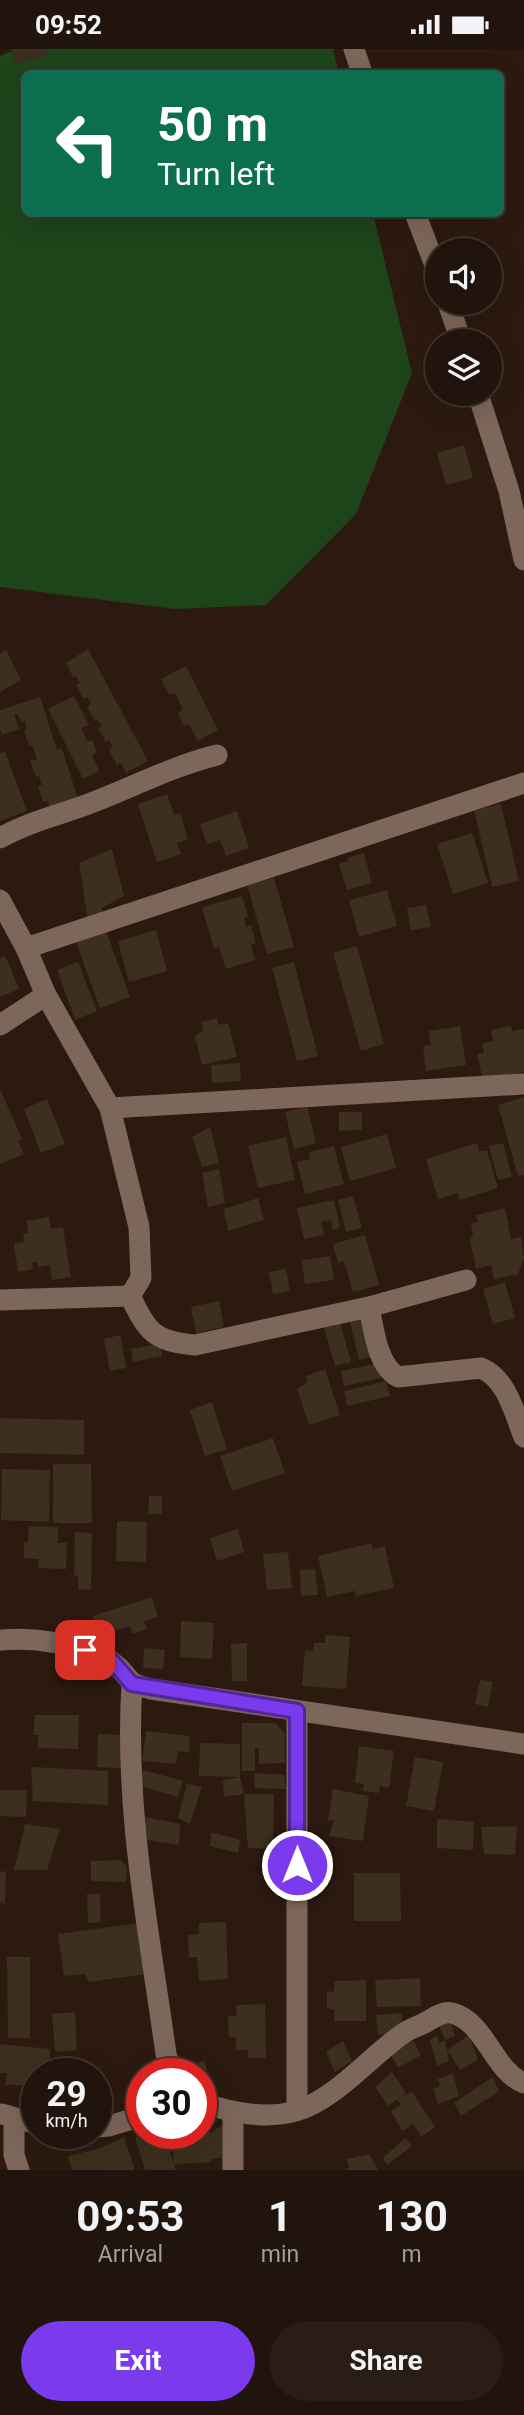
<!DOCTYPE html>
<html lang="en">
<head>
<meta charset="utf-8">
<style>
	body { margin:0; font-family:Roboto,sans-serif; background:#291d15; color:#f1f3f6; height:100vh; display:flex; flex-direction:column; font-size:26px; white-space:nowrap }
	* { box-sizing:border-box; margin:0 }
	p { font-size:23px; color:#a29e9d }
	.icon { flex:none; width:38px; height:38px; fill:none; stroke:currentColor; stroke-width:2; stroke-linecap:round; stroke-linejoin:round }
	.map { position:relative; height:2121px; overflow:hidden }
	.sheet { display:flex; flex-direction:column; background:#21140c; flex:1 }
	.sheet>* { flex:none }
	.top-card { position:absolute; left:21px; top:21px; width:483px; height:147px; border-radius:10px; box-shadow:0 7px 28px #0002,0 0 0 2px #3e332d; background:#0b6e4f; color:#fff; overflow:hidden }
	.fabs { position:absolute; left:425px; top:189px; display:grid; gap:14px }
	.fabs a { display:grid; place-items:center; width:77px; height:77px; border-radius:50%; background:#21140c; box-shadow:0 7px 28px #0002,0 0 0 2px #3e332d; font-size:35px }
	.speed { position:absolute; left:21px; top:2009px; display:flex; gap:14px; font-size:35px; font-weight:700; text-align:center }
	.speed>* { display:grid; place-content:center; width:91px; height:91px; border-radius:50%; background:#21140c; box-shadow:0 7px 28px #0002,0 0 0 2px #3e332d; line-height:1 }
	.speed small { font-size:18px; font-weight:400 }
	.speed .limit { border:10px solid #d22; background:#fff; color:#111 }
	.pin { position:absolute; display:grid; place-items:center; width:60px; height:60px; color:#fff; margin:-30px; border-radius:14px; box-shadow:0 4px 10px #0006 }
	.me { position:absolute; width:77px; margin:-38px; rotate:0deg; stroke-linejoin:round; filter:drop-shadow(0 0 5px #0008) }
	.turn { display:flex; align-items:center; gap:24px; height:147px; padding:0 21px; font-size:32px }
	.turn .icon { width:91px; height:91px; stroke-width:2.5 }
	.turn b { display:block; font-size:49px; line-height:60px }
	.eta { display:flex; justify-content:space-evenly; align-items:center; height:119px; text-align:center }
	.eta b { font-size:42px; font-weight:700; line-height:49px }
	.primary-button { display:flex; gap:14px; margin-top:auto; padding:14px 21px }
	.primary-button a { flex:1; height:80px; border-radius:42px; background:#7c3aed; color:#fff; font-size:28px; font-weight:700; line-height:80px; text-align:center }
	.primary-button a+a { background:#291d15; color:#f1f3f6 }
	.status { display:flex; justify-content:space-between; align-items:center; height:49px; padding:0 35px; background:#21140c; direction:ltr }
	.status svg { height:19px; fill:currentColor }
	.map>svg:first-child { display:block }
	.green { fill:#1e441a }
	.building { fill:#3c2f1d }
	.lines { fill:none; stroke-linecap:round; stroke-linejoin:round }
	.street { stroke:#7d665a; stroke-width:21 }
	.route-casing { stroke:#51269a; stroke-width:18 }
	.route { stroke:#7c3aed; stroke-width:12 }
</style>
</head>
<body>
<div class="status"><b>09:52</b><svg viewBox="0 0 49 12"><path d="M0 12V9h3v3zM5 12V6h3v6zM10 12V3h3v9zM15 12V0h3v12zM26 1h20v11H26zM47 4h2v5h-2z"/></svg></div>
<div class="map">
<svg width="524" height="2121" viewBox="0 0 524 2121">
	<rect width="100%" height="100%" fill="#2c1a10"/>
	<!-- green -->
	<path class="green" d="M16 0H333L339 24H24V164L373 165 412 324 356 465 266 556 175 560 0 538V7Z"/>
	<!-- building -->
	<g class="building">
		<path d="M12 0H48L49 7 15 15Z"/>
		<path d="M464 396 473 429 446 436 437 404Z"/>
		<path d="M88 600 148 712 126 724 121 714 117 716 109 701 113 698 109 691 106 693 98 679 102 677 98 671 95 672 87 657 91 655 87 648 84 650 76 636 80 634 76 627 73 628 66 614Z"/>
		<path d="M6 601 21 631 0 643V605Z"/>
		<path d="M186 617 218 681 198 692 189 675 184 677 178 664 183 661 175 644 169 646 161 630Z"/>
		<path d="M74 647 89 676 81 679 88 693 92 691 97 703 92 706 99 722 83 730 48 660Z"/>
		<path d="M40 648 57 701 62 700 79 753 51 762 47 751 43 753 38 737 42 736 39 727 36 728 30 712 37 710 32 696 29 697 24 681 27 680 25 672 21 673 18 665 14 666 19 680 2 686 0 680V661Z"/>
		<path d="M5 703 27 762 0 772V704Z"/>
		<path d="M167 745 174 766 180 764 188 790 177 794 181 805 157 813 138 755Z"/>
		<path d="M501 755 519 832 492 838 474 761Z"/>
		<path d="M237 762 249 799 226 807 220 791 207 795 200 775Z"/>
		<path d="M472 784 488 834 453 845 437 795Z"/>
		<path d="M112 800 124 847 102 859 103 866 88 872 79 814Z"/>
		<path d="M364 804 372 834 347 841 339 815 348 812 347 809Z"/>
		<path d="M274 829 294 898 267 905 247 836Z"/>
		<path d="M387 841 397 877 359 888 349 851Z"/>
		<path d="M242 847 248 867 244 869 246 878 251 876 256 894 251 896 255 911 226 920 219 898 214 899 202 858Z"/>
		<path d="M426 856 431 878 411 881 407 859Z"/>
		<path d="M156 881 167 922 129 933 118 892Z"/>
		<path d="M106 882 130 948 100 959 76 893Z"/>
		<path d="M357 897 384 995 361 1002 333 904Z"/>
		<path d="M5 906 19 940 0 948V909Z"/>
		<path d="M78 913 97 962 75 971 57 921Z"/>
		<path d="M294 913 318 1007 297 1012 272 919Z"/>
		<path d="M217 969 219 976 228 974 237 1008 202 1016 195 987 203 982 201 973Z"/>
		<path d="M460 977 466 1016 426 1022 423 997 431 996 429 982Z"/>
		<path d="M511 977 512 982 524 980V1023L483 1032 477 1005 484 1004 482 995 493 992 491 981Z"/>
		<path d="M240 1014 241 1032 212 1034 211 1016Z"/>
		<path d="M0 1040 22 1090 18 1092 24 1105 0 1115Z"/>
		<path d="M524 1048V1126L518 1127 498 1056Z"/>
		<path d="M47 1050 65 1095 41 1104 24 1060Z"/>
		<path d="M307 1058 316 1094 294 1100 285 1063Z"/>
		<path d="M339 1063H362V1081L339 1082Z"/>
		<path d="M210 1078 219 1114 202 1118 192 1088Z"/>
		<path d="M387 1085 396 1119 350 1132 341 1098Z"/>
		<path d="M286 1088 295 1131 258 1139 248 1097Z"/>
		<path d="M477 1094 479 1102H487L498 1139 460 1151 458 1144 438 1150 426 1110Z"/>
		<path d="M503 1094 512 1128 498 1131 489 1097Z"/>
		<path d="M334 1097 344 1135 305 1145 297 1113 310 1110 309 1103Z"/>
		<path d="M219 1120 225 1154 208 1158 202 1124Z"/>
		<path d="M353 1147 362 1179 346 1183 338 1151Z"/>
		<path d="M258 1149 264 1171 228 1182 224 1160Z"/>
		<path d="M334 1151 340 1179 333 1181 331 1171 321 1173 324 1186 304 1190 297 1159Z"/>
		<path d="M505 1159 511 1190 521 1188 524 1209 518 1225 494 1230 491 1216 476 1220 470 1191 473 1186 471 1175 478 1173 476 1166Z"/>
		<path d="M49 1168 51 1180 63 1178 71 1228 52 1231 50 1216 38 1218 37 1213 32 1214 33 1220 18 1223 14 1195 24 1193 23 1185 28 1184 26 1172Z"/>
		<path d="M365 1186 379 1236 353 1243 344 1212 338 1214 333 1195Z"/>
		<path d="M330 1207 334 1231 305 1235 302 1211Z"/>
		<path d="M286 1220 290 1242 273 1245 269 1223Z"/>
		<path d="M505 1233 515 1269 493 1275 483 1240Z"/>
		<path d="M219 1252 224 1278 196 1284 191 1258Z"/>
		<path d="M365 1261 377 1307 359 1311 348 1265Z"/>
		<path d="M339 1270 351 1313 335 1317 323 1275Z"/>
		<path d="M120 1286 126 1319 110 1322 104 1290Z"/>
		<path d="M160 1295 162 1307 133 1313 131 1300Z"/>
		<path d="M379 1314 382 1329 344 1337 341 1322Z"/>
		<path d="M325 1320 340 1366 309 1376 297 1340 308 1333 306 1327Z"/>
		<path d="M386 1332 390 1347 347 1357 344 1342Z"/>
		<path d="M212 1353 227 1400 205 1407 190 1361Z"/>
		<path d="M0 1369 84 1371V1406L0 1404Z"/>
		<path d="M273 1389 285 1424 232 1442 220 1407Z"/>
		<path d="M53 1415H91L92 1474H53Z"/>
		<path d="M2 1420 50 1421 49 1473 1 1471Z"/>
		<path d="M149 1447H162V1465H148Z"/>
		<path d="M117 1472 147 1473 146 1513 116 1512Z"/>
		<path d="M29 1477 58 1478V1494H67L66 1520 38 1519 39 1510 24 1509V1493H28Z"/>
		<path d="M238 1480 244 1503 217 1512 210 1489Z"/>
		<path d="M75 1483 92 1484 91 1541 78 1540V1526L74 1527Z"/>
		<path d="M372 1494 373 1500 385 1497 394 1539 356 1547 355 1542 327 1548 318 1507Z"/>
		<path d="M288 1503 292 1539 267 1541 263 1505Z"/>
		<path d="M315 1520 318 1546 301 1547 300 1521Z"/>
		<path d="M152 1548 158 1568 144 1572 147 1580 132 1585 130 1577 99 1586 93 1567Z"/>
		<path d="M181 1572 214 1574 212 1610 180 1608Z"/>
		<path d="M325 1586 350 1588 346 1640 302 1637 305 1601 313 1602 314 1594H325Z"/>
		<path d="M247 1594V1632H232L231 1595Z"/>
		<path d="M144 1599 165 1601 163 1620 143 1619Z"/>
		<path d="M480 1631 493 1633 488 1658 475 1655Z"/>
		<path d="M35 1666H79L78 1700 38 1699V1686H33Z"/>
		<path d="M242 1674H276L285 1685V1714L259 1715V1699H255V1722H242Z"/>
		<path d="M146 1682 190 1687 189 1703 178 1702 176 1715 142 1712Z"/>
		<path d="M98 1685 122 1686 121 1719 97 1718Z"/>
		<path d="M200 1694 240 1695V1728L199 1727Z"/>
		<path d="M359 1697 394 1702 389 1739 380 1737 379 1744 363 1742 364 1735 355 1734Z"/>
		<path d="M415 1708 443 1713 434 1762 406 1757Z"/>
		<path d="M31 1718 108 1722V1756L33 1752Z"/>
		<path d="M143 1721 183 1732 178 1748 137 1736Z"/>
		<path d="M254 1724 284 1726 286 1740 255 1739Z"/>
		<path d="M240 1728 244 1745 224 1748 223 1731Z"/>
		<path d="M187 1735 202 1738 190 1775 178 1769Z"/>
		<path d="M333 1740 369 1747 363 1792 329 1787 334 1771 328 1772Z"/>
		<path d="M0 1741H27L26 1768 0 1767Z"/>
		<path d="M244 1745H274L273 1800 248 1799Z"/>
		<path d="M146 1768 180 1775 179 1796 141 1790Z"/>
		<path d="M437 1770 474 1773 473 1801 437 1799Z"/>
		<path d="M25 1775 60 1780 47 1821H14Z"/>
		<path d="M517 1777 515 1806 484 1805 481 1778Z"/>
		<path d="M211 1783 240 1791 238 1804 210 1797Z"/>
		<path d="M121 1811 127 1818 126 1833 91 1832V1812Z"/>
		<path d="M6 1822 5 1855 0 1854V1823Z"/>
		<path d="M354 1824H400L401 1872H354Z"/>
		<path d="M87 1845H100L101 1873 88 1874Z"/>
		<path d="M226 1873 228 1930 199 1932 197 1908H189L188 1886 199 1885V1874Z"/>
		<path d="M140 1874 146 1925 89 1933 85 1925 64 1927 58 1885Z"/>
		<path d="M7 1908H30V1989H8Z"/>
		<path d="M420 1929 421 1957 377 1958 375 1931Z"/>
		<path d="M366 1931V1972H334V1961L327 1959V1942L334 1943V1932Z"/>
		<path d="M265 1955 266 2009H248V2001H236V1988H229L228 1967H237L236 1956Z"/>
		<path d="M75 1963 77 2001 55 2003 52 1965Z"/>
		<path d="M402 1964 403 1983 378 1986 376 1966Z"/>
		<path d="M449 1968 455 1987 445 1991 439 1975Z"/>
		<path d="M437 1986 439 1994 445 1991 449 2012 437 2017 430 1991Z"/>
		<path d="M469 1986 478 2011 460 2021 447 2001Z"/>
		<path d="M413 1991 421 2006 398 2019 391 2006Z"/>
		<path d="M343 1992 352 2012 335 2023 326 2003Z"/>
		<path d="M0 1995 50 2000 49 2025H37V2028L30 2030V2036H5L7 2024H0Z"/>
		<path d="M204 2012 207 2021 192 2025 190 2015Z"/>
		<path d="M392 2023 406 2044 388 2057 375 2038Z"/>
		<path d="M453 2024 459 2047 438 2055 433 2040 440 2037 438 2030Z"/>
		<path d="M493 2028 499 2042 461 2067 454 2054Z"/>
		<path d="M412 2043 435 2078 421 2088 413 2075 402 2082 391 2062 401 2056 397 2050Z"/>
		<path d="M226 2074 227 2108 211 2110V2113L174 2115 172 2091 210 2084Z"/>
		<path d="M145 2084H164L176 2121H145L135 2088Z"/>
		<path d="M124 2088 135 2121H72L68 2107 98 2100Z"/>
		<path d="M405 2089 412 2097 387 2116 383 2109Z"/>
		<path d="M369 2105 378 2121H344L349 2118 347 2110Z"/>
	</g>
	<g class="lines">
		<!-- street -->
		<g class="street">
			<path d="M354 0 362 24"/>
			<path d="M415 164 438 224"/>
			<path d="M448 254 461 292"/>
			<path d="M478 345 509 442 524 511"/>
			<path d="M0 789C28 773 60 766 91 754 133 738 173 717 217 706"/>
			<path d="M0 851 26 899 46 946 110 1059 139 1178 141 1229 130 1247 0 1251"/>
			<path d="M26 899 524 734"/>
			<path d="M0 976 46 946"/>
			<path d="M110 1059 524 1035"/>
			<path d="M130 1247C148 1283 153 1292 195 1296L369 1258 466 1231"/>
			<path d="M369 1258C374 1281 377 1316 398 1328L481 1319C507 1330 514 1363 524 1388"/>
			<path d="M0 1591C33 1588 61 1592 92 1604 98 1607 107 1609 112 1613 132 1627 121 1633 151 1640L524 1695"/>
			<path d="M132 1635C124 1759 149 1882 166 2005L172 2025"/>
			<path d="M297 1662V2061"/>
			<path d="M201 2054C232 2063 264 2071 296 2062 336 2050 370 2007 404 1984 411 1979 420 1977 428 1972 435 1968 443 1962 452 1964 486 1973 493 2022 524 2034"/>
			<path d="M2 2065 37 2075"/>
			<path d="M14 2069V2106L19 2121"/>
			<path d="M96 2078 109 2077 142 2067"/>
			<path d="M233 2121V2063"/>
		</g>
	</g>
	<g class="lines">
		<!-- route casing -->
		<g class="route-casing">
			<path id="route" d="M85 1601 112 1612 132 1635 297 1662V1816"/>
		</g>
		<!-- route -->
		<use href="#route" class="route"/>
	</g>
</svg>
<div class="fabs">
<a><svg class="icon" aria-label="sound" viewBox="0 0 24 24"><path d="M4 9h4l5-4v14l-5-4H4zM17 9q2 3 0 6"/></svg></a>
<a><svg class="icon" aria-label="layers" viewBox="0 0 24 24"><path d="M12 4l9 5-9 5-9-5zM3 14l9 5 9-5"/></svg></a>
</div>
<div class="speed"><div>29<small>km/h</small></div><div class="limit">30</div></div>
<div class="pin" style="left:85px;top:1601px;background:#d93025"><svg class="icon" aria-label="arrive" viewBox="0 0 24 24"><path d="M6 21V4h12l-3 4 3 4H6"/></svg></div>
<svg class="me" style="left:297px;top:1816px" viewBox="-20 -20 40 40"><circle r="17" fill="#7c3aed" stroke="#fff" stroke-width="3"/><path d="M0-11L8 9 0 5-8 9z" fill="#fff"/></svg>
<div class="top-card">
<div class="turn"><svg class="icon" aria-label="left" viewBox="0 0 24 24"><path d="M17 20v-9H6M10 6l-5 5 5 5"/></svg><div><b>50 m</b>Turn left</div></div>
</div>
</div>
<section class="sheet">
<div class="eta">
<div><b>09:53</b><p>Arrival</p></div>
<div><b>1</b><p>min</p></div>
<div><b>130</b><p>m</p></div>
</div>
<div class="primary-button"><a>Exit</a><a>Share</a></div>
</section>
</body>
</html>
